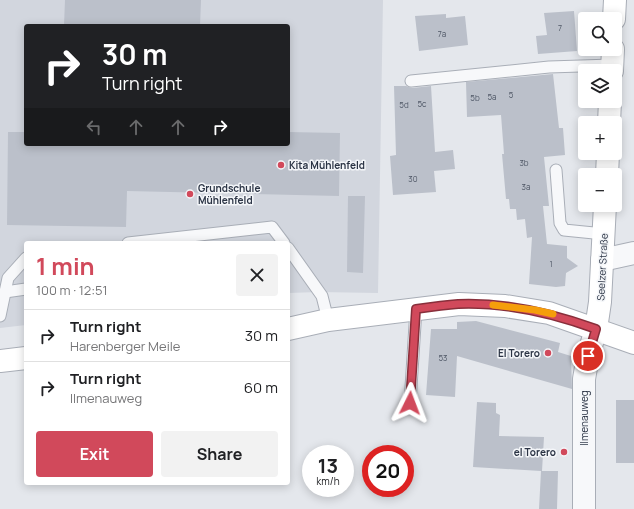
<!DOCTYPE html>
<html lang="en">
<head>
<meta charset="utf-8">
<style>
	body { margin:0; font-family:Manrope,sans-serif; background:#f2f2f2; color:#202124; height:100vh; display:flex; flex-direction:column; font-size:15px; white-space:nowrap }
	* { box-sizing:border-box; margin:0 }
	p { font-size:13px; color:#757577 }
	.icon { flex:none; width:22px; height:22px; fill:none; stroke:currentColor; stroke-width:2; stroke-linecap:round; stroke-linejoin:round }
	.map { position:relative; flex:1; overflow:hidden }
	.details { position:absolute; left:24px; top:241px; width:266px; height:244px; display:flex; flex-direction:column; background:#fff; border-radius:4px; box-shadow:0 2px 10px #0003 }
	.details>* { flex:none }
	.guide { position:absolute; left:24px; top:24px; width:266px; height:122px; border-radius:4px; box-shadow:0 2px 10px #0003; background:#202124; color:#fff; overflow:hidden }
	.tools { position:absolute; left:578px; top:12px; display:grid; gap:8px }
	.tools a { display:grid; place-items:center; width:44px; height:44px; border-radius:4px; background:#fff; box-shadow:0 2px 10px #0003; font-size:20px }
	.speed { position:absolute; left:302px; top:445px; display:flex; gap:8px; font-size:20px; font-weight:700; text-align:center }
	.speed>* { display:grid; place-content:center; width:52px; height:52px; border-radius:50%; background:#fff; box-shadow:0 2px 10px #0003; line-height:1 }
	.speed small { font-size:10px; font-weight:400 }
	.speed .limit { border:6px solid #d22; background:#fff; color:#111 }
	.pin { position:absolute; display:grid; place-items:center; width:34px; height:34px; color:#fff; margin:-17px; border:2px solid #fff; border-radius:50%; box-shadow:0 1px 4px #0007 }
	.me { position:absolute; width:44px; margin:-22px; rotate:3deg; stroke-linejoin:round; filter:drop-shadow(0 0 3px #0008) }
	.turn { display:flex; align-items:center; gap:14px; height:84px; padding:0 12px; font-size:18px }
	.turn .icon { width:52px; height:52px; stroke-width:2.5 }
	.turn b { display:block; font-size:28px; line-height:34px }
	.lanes { display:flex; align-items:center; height:38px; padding:0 12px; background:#0003; justify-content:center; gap:20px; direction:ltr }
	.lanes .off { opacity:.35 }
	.round { display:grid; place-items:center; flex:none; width:42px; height:42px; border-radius:4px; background:#f2f2f2 }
	.summary { display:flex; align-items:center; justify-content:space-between; height:68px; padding:0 12px }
	h1 { font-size:24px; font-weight:700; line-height:30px; color:#d1495b }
	.primary-button { display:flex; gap:8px; margin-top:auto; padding:8px 12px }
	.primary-button a { flex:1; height:46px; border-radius:4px; background:#d1495b; color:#fff; font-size:16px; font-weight:700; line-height:46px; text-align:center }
	.primary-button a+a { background:#f2f2f2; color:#202124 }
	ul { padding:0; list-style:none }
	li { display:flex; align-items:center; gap:12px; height:52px; padding:0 12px; border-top:1px solid #e0e0e0 }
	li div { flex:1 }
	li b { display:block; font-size:15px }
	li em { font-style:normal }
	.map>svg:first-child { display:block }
	.built { fill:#d2d6de; fill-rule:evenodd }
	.building { fill:#bbc0ca }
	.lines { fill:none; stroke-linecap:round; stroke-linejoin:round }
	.service-casing { stroke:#a9aeb7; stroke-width:13 }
	.minor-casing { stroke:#a9aeb7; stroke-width:24 }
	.secondary-casing { stroke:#a9aeb7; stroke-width:24 }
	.service { stroke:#f7f8fa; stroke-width:11 }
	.minor { stroke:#f7f8fa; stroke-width:22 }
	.secondary { stroke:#fff; stroke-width:22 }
	.route-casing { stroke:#882f3b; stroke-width:10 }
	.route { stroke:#d1495b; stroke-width:7 }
	.slow { stroke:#f59e0b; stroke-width:7 }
	.poi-dot { fill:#d1495b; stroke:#f4f6f9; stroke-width:1.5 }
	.labels { text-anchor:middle; stroke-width:3; stroke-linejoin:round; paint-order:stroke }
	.number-label { font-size:8px; fill:#4f5766 }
	.poi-label { font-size:10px; font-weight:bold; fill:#2b3445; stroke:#f4f6f9; text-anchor:start }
	.street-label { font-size:10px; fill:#2b3445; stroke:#f4f6f9 }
</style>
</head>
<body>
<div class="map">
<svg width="634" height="509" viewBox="0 0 634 509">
	<rect width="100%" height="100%" fill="#e4e7ec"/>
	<!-- built -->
	<path class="built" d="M0 0H383L378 293 319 292 288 293V243H26V325L0 328ZM26 26H288V144H26Z"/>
	<!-- building -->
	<g class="building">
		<path d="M65 0H201L200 26H64Z"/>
		<path d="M574 11 577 51 538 54 536 36 547 35 544 13Z"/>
		<path d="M446 14V18L465 16 468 45 419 51 415 16Z"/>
		<path d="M553 74 559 128H563L565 155 544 157 549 206H543L547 244 567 246V258L578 266 566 273 565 286 556 287 529 284 532 237 527 238 525 219 517 220 516 209H510L509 199H506L502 154H504L501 115 467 117 466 82Z"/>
		<path d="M394 86H406L412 88 431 86 435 152 453 150 455 169 434 171 436 192 393 195 390 156 396 155Z"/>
		<path d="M8 132H26V144H288V132L340 133 339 196 127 191 126 227 7 225Z"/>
		<path d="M348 196H365L363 273 347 272Z"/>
		<path d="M476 321 560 343 558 352 571 356 572 389 457 356 455 397 426 395 431 329H457V322Z"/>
		<rect x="616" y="400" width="18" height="63"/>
		<path d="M477 402 496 403V413L500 415 499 436 544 437 542 471H558L557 509H539L541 471 473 467Z"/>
	</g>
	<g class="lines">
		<!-- service casing -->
		<g class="service-casing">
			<g id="service">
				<path d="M411 81 549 67 612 65"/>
				<path d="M556 170 560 223 564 230 604 234"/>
				<path d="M128 243 272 227 284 243"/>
				<path d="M288 248 322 296 328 320"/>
				<path d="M5 292 26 289"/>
				<path d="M0 316 8 278 26 258"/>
				<path d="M410 403 416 309"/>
			</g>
		</g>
		<!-- minor casing -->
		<g class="minor-casing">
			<g id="minor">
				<path d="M602 260 634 253"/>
				<path d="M584 509V379L588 356 596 329"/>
			</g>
		</g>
		<!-- secondary casing -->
		<g class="secondary-casing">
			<g id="secondary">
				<path d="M614 19 615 0"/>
				<path d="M612 71 613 49"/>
				<path d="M609 123 610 101"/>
				<path d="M607 175 608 153"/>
				<path d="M288 329 328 320 459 304 505 306 549 313 634 343"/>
				<path d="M596 329 600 302 605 205"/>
				<path d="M0 361 26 358"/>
			</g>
		</g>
		<!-- service -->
		<use href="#service" class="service"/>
		<!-- minor -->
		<use href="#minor" class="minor"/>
		<!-- secondary -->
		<use href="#secondary" class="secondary"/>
	</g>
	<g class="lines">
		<!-- route casing -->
		<g class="route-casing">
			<path id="route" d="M410 403 416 309C430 307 444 305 458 304 506 302 552 313 596 329L588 356"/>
		</g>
		<!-- route -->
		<use href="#route" class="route"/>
		<!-- slow -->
		<path class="slow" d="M493 305 535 310 553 314"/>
	</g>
	<!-- markers -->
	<g class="poi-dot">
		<circle cx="281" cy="165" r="4"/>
		<circle cx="190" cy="194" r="4"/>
		<circle cx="548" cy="353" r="4"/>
		<circle cx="564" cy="452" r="4"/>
	</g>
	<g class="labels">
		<!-- number labels -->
		<g class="number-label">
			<text x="560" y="31">7</text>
			<text x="442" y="37">7a</text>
			<text x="511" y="98">5</text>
			<text x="492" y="100">5a</text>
			<text x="475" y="101">5b</text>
			<text x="422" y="107">5c</text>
			<text x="404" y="108">5d</text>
			<text x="524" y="166">3b</text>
			<text x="413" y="182">30</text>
			<text x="526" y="190">3a</text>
			<text x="551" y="267">1</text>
			<text x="443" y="361">53</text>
		</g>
		<!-- poi labels -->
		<g class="poi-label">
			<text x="289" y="169">Kita Mühlenfeld</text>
			<text x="198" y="192">Grundschule<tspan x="198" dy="12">Mühlenfeld</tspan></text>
			<text x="540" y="357" text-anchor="end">El Torero</text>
			<text x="556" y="456" text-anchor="end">el Torero</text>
		</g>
		<!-- street labels -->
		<g class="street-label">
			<text transform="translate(602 267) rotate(-87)" y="4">Seelzer Straße</text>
			<text transform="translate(584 418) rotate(-90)" y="4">Ilmenauweg</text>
		</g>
	</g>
</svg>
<div class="tools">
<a><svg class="icon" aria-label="search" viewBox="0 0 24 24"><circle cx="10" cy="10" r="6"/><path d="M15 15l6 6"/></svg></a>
<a><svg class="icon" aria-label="layers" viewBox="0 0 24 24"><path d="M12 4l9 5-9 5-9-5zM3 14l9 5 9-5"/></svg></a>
<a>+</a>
<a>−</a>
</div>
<div class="speed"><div>13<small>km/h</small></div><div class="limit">20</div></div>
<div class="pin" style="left:588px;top:356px;background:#d93025"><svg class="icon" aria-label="arrive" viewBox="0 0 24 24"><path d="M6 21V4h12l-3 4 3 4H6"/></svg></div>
<svg class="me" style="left:410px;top:403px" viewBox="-20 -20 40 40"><path d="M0-17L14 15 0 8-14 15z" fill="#d1495b" stroke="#fff" stroke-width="4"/></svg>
<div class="guide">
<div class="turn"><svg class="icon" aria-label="right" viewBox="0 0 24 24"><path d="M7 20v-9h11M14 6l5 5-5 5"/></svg><div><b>30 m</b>Turn right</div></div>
<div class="lanes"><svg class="icon off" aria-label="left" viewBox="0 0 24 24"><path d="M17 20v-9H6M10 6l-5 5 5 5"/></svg><svg class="icon off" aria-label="ahead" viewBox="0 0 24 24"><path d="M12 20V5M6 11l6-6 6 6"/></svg><svg class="icon off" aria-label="ahead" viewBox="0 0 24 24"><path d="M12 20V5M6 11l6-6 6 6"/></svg><svg class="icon" aria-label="right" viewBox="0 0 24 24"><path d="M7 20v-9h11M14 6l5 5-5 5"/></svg></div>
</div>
<section class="details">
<div class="summary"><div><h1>1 min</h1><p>100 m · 12:51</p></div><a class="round"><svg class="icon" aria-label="close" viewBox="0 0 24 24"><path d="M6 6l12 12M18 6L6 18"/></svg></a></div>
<ul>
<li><svg class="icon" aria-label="right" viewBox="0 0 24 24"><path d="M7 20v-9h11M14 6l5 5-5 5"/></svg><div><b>Turn right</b><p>Harenberger Meile</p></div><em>30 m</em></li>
<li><svg class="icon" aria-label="right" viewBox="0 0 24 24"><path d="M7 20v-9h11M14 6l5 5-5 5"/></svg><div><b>Turn right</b><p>Ilmenauweg</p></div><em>60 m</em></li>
</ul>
<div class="primary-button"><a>Exit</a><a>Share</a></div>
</section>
</div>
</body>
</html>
